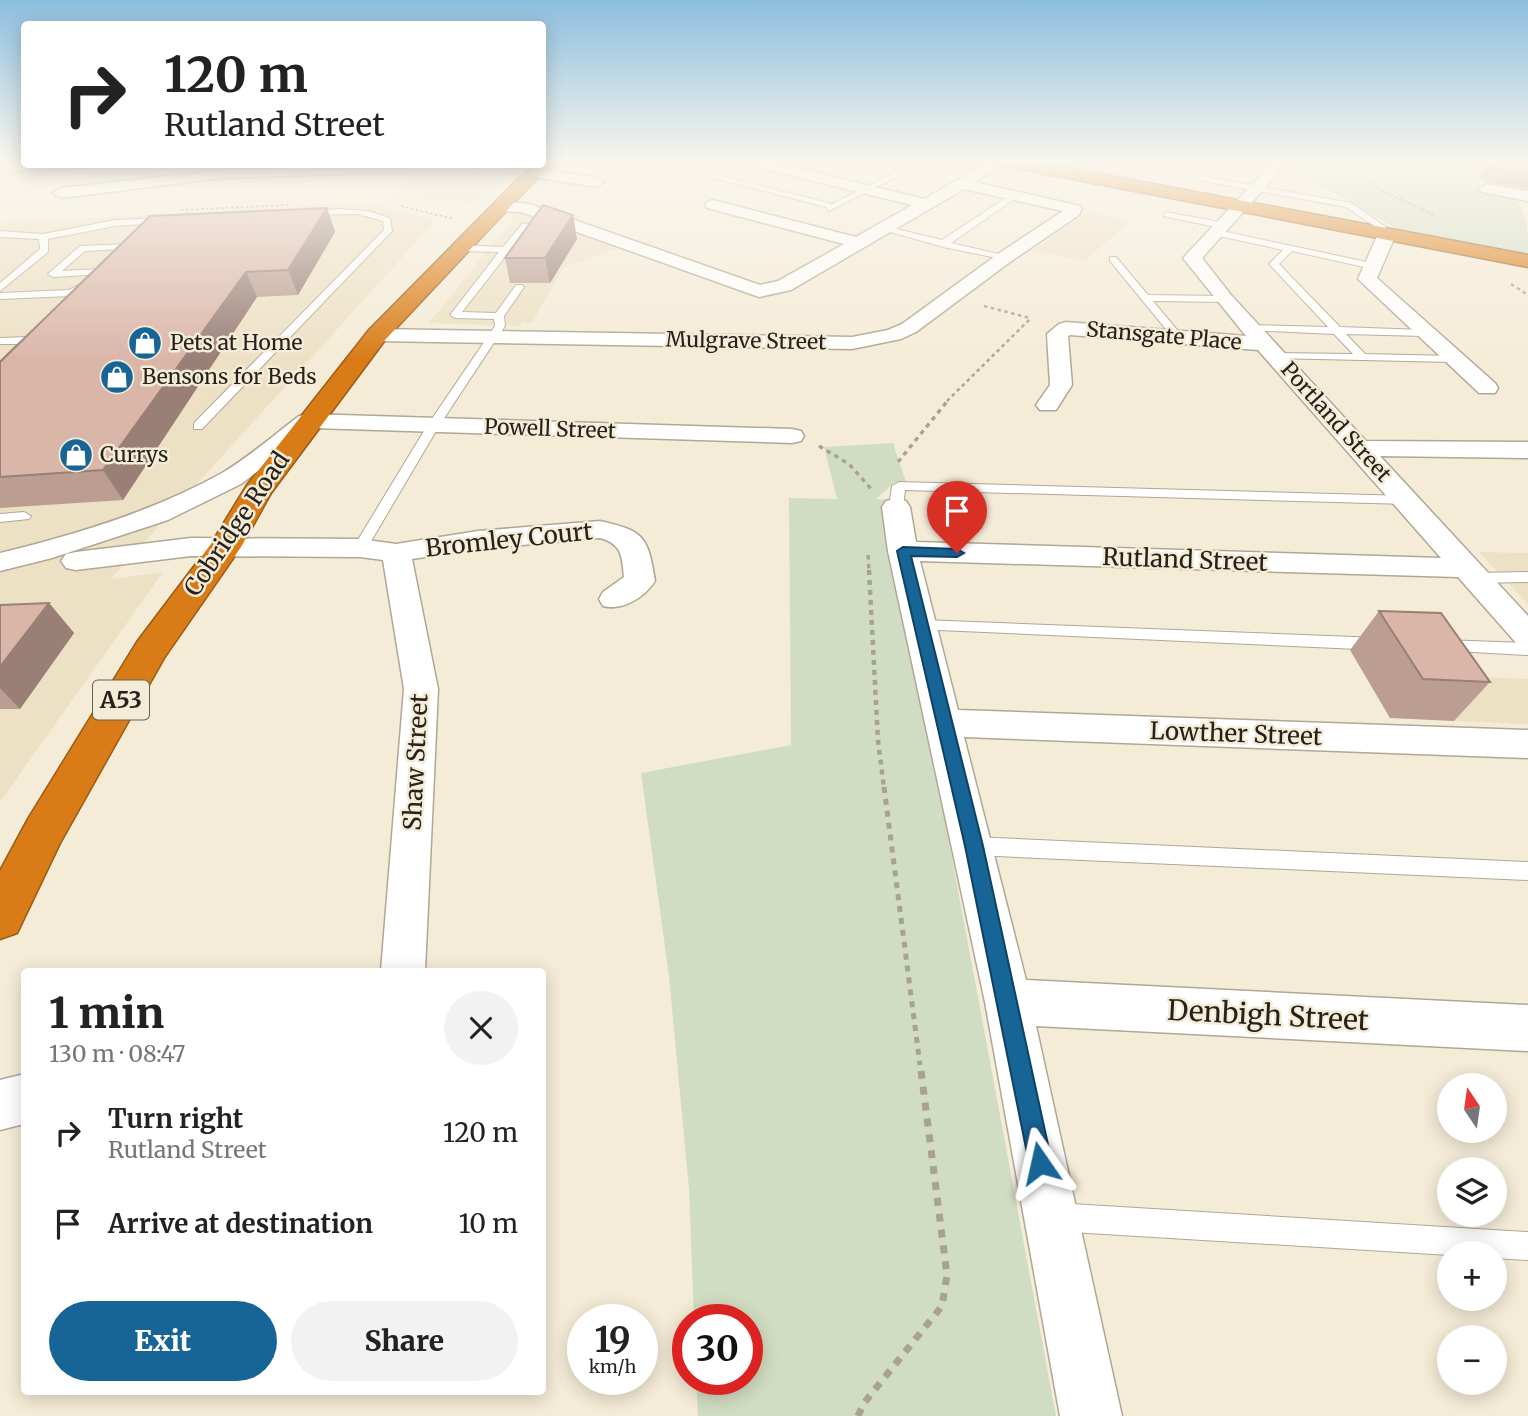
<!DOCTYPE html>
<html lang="en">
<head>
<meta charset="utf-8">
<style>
	body { margin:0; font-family:Merriweather,serif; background:#f2f2f2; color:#222; height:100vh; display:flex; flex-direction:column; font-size:26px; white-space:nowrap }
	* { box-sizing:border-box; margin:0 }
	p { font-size:23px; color:#767676 }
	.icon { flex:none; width:38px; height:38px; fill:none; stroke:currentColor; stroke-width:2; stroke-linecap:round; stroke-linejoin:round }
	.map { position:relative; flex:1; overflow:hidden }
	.panel { position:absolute; left:21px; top:968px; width:525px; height:427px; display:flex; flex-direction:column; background:#fff; border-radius:7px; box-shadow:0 4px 18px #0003 }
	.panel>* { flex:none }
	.banner { position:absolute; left:21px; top:21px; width:525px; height:147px; border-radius:7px; box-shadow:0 4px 18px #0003; background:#fff; color:#222; overflow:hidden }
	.needle { width:46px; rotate:347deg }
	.controls { position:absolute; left:1437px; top:1073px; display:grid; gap:14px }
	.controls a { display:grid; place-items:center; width:70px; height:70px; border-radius:50%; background:#fff; box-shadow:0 4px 18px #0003; font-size:35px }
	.speed { position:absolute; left:567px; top:1304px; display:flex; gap:14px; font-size:35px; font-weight:700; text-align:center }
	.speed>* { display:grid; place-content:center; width:91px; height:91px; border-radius:50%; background:#fff; box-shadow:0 4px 18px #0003; line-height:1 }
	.speed small { font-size:18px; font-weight:400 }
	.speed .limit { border:10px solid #d22; background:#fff; color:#111 }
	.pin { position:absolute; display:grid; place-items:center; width:60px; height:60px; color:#fff; margin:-72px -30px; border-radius:50% 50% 50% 0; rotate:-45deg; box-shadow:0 0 7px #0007 }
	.pin .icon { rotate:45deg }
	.me { position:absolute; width:77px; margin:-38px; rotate:349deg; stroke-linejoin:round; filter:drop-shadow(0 0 5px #0008) }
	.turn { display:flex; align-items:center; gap:24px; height:147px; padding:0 28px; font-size:32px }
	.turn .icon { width:91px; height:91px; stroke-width:2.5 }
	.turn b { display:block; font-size:49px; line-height:60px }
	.round { display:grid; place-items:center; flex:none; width:74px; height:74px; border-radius:37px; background:#f2f2f2 }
	.summary { display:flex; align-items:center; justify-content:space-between; height:119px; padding:0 28px }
	h1 { font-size:42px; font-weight:800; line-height:52px }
	.action { display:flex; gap:14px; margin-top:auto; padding:14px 28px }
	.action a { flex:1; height:80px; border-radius:42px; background:#176496; color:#fff; font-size:28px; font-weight:800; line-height:80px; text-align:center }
	.action a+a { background:#f2f2f2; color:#222 }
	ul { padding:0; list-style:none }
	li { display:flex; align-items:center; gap:21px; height:91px; padding:0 28px }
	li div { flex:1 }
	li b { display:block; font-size:26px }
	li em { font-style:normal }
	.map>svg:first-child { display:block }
	.built { fill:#ede1c5 }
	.education { fill:#f6dcd8 }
	.medical { fill:#f4ded1 }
	.green { fill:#d1ddc2 }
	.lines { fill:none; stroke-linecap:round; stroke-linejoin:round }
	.lane-casing { stroke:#b0a794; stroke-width:2 }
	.street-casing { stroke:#b0a794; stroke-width:3 }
	.highway-casing { stroke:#9a5c18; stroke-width:3 }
	.path-far5 { stroke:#a9a292; stroke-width:2; stroke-dasharray:2.5 2.5; stroke-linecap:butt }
	.path-far4 { stroke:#a9a292; stroke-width:2.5; stroke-dasharray:3.5 3.5; stroke-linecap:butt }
	.path-far3 { stroke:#a9a292; stroke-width:3.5; stroke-dasharray:4.5 4.5; stroke-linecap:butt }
	.path-far2 { stroke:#a9a292; stroke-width:4.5; stroke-dasharray:5 5; stroke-linecap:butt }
	.path-far1 { stroke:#a9a292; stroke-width:5; stroke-dasharray:6 6; stroke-linecap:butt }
	.path { stroke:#a9a292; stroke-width:7; stroke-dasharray:8 8; stroke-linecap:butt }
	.lane { fill:#fff; fill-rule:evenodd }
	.street { fill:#fff; fill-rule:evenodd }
	.highway { fill:#d97b16; fill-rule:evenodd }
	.wall { fill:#bb9d91 }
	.shaded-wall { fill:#997f76 }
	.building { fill:#dab6a9; stroke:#997f76; stroke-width:2 }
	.route { fill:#176496; stroke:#0f4162; stroke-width:2 }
	.labels { text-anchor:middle; stroke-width:5; stroke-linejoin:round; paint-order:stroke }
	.far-street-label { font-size:21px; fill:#26221b; stroke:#f5ecd7 }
	.far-poi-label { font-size:21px; fill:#26221b; stroke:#f5ecd7; text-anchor:start }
	.shield { fill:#f5ecd7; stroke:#645f53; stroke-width:2 }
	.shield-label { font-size:23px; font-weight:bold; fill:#26221b }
	.street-label { font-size:24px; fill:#26221b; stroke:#f5ecd7 }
	.near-street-label { font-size:28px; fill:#26221b; stroke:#f5ecd7 }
</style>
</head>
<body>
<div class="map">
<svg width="1528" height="1416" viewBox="0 0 1528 1416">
	<rect width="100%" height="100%" fill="#f5ecd7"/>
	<!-- built -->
	<g class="built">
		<path d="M415 167 510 178 476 203 392 198Z"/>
		<path d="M362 203 385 206 436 220 111 579 163 572 0 802V223Z"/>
		<path d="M1088 212 1131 220 1085 261 1034 250Z"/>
		<path d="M522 213 618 248 563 268 532 323 523 322 519 326 429 323 516 215Z"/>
		<path d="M1479 552 1528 553V604Z"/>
		<path d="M1348 646 1456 676 1528 679V724L1390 718Z"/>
	</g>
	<!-- education -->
	<path class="education" d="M1041 161H1177L1152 182Z"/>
	<!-- medical -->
	<path class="medical" d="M398 165H531L510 178Z"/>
	<!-- green -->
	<g class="green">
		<path d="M1299 161H1472L1467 167 1480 172 1476 179C1487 189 1498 192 1511 198 1528 207 1528 235 1528 254L1402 232 1293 170Z"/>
		<path d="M893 443 906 482 894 483 876 499 888 500 914 654 1056 1416H698L696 1379H747V1320L694 1319 689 1189 669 976 641 773 791 745 789 498 837 499 824 447Z"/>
	</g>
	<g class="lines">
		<!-- lane casing -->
		<g class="lane-casing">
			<g id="lane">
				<path d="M649 161H662L832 204 893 174 849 161H862L904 173 829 211 826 207Z"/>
				<path d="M1213 161H1221L1206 177 1351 203 1386 227 1382 235H1376L1377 228 1346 207 1198 180Z"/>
				<path d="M447 164H475L537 173 533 175Z"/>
				<path d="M1013 193 1020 195 951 243 1007 256V260L943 247 880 229 884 226 942 240Z"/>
				<path d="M337 209 368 211 390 218 392 231 202 429H194V423L384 230 383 221 358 214 306 215 302 213Z"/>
				<path d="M1166 212 1220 222 1224 225 1220 228 1163 216Z"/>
				<path d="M166 218 169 222 115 226 48 239V252L0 291V283L40 249 39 239 0 237V231L43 234 115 220Z"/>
				<path d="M523 223 530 225 462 312 496 313 516 285H522L524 287 504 316 505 326 439 426 367 548 360 552 355 551 353 548 427 426 495 326 494 319 455 318 450 315 499 252 461 251 457 248 461 245 503 247Z"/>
				<path d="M1213 229 1376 264V268L1373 269 1292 251 1279 264 1340 327 1424 330 1429 333 1424 336 1346 334 1365 354 1453 356 1458 359 1453 362 1271 358V354L1275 353 1353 354 1334 334 1246 330V326L1250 325 1328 327 1269 264 1283 250 1210 234Z"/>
				<path d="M130 244V248L116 260 111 257 119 249 85 251 62 271 101 269 104 270V274L53 277 48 274 80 246Z"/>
				<path d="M1110 257H1116L1148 295 1224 296 1229 299 1224 302 1153 301 1183 337 1174 339 1110 261Z"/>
				<path d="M88 280 96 282 71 296 0 299V293L69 290Z"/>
				<path d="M0 338 28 337 33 340 0 371V362L18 344H0Z"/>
				<path d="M899 482 1407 496 1414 500 1407 504 905 490 903 507 896 511 889 507 892 486Z"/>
				<path d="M24 512 31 516 29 519 0 522V514Z"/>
				<path d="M1528 572V582L1476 583 1468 578 1476 573Z"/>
				<path d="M922 620 1380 638 1388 644 1380 650 916 629 914 625 916 621Z"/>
				<path d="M1443 640 1528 643V655L1437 650 1435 646 1437 642Z"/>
				<path d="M974 837 1528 862V880L974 855 967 852 964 846 967 840Z"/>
				<path d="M1055 1203 1528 1232V1260L1494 1258V1253L1449 1255 1055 1231 1045 1227 1041 1217 1045 1207Z"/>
			</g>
		</g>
		<!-- street casing -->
		<g class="street-casing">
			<g id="street">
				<path d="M741 161H768L924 199 990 161H1008L975 182 1080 206 1082 209 1079 215 1010 262 916 332 901 339 852 349 377 341 370 339 367 335 370 331 377 329 852 337 888 330 902 324 998 254 1063 211 964 189 791 290 759 297 521 212 500 211 492 206 500 201 529 204 760 285 778 281 844 244 707 208 705 205 707 202 713 200 856 237 912 205 743 164Z"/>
				<path d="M1274 161H1289L1202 258 1231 295 1366 441 1528 442V458L1380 456 1528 616V647L1517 644 1458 577 920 561 958 710 1528 730V758L964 737 1026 980 1528 1005V1051L1036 1026 1122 1416H1060L985 1002 888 551 882 507 886 501 896 499 906 501 910 507 916 542 1441 558 1258 350 1070 335 1068 336 1072 385 1056 410H1040L1036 405 1050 385 1047 334 1059 324 1066 322 1246 336 1183 258Z"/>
				<path d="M24 163V164H94L87 168 0 172V164Z"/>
				<path d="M338 167 343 168 345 171 343 174 222 178 61 198 53 193 61 188 222 170Z"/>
				<path d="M533 169 596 177 604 182 596 187 528 176 526 173 528 170Z"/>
				<path d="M1487 184 1528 191V201L1482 192 1479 189Z"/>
				<path d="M1387 229 1396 234 1377 278 1495 383 1498 388 1495 393H1479L1358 279 1378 234Z"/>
				<path d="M308 414 792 429 801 431 804 436 801 441 792 443 314 428 241 484 168 520 52 558 0 571V553C75 535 154 511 222 473 249 457 274 435 299 416Z"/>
				<path d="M600 521C644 531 648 536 655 581 644 598 622 611 603 606L599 599 603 592 624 577C622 556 622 544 600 538L478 549 412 559 438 689 425 971H381L404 689 383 560 360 557 191 556 76 570 66 568 61 561 66 554 76 552 191 538 360 539 396 544 478 531Z"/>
				<path d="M24 1074V1124L0 1130V1080Z"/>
			</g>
		</g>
		<!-- highway casing -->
		<g class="highway-casing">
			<g id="highway">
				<path d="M542 161H563L539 176 385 340 271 493 241 547 164 658 60 843 17 933 0 939V871L28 819 137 642 211 544 247 485 369 330 527 170 542 164Z"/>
				<path d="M997 161H1032L1528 255V267L1005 166Z"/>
			</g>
		</g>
		<!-- path-far5 -->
		<g class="path-far5">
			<path d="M1347 161 1381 190 1434 215"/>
			<path d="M401 206 454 219"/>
			<path d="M181 210 288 205"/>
		</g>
		<!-- path-far4 -->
		<g class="path-far4">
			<path d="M1511 284 1528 295"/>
			<path d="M984 306 1030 318"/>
			<path d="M947 401 1031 318"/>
		</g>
		<!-- path-far3 -->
		<g class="path-far3">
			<path d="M819 446 849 464 873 491"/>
			<path d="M898 462 949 399"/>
			<path d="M868 555 869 571"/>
		</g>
		<!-- path-far2 -->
		<path class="path-far2" d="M869 570 878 741 884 788"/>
		<!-- path-far1 -->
		<path class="path-far1" d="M884 787 920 1065"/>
		<!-- path -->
		<path class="path" d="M858 1416 864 1403 942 1306 947 1275 920 1063"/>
		<!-- lane -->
		<use href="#lane" class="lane"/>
		<!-- street -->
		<use href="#street" class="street"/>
		<!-- highway -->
		<use href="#highway" class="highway"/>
	</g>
	<!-- wall -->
	<g class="wall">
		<path d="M1487 161H1528V189L1477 180Z"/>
		<path d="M327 208 335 232 298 295 257 297 123 500 0 508V362Z"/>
		<path d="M577 239 550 283H510L505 258Z"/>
		<path d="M49 603 74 633 20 709H0V605Z"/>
		<path d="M1379 611 1490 682 1454 721 1390 718 1350 650Z"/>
	</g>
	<!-- shaded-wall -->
	<g class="shaded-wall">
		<path d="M327 208 335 232 298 295 288 270Z"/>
		<path d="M573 215 577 239 550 283 545 258Z"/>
		<path d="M246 272 257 297 123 500 103 470Z"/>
		<path d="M49 603 74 633 20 709 0 688V667Z"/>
	</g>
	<!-- building -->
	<g class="building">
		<path d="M1487 161H1528V174L1484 167Z"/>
		<path d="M543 205 573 215 545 258H505Z"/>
		<path d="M327 208 288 270 246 272 103 470 0 477V362L150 216Z"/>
		<path d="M49 603 0 667V605Z"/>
		<path d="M1379 611 1441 613 1490 682 1423 679Z"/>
	</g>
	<!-- sky -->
	<linearGradient id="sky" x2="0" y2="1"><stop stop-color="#8cbede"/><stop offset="0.45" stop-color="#faf6ed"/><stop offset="1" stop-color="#faf6ed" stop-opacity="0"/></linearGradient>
	<rect width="1528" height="360" fill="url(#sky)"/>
	<!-- route -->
	<path class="route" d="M903 547 957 549 964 553 957 557 911 556 983 846 1052 1163 1049 1172 1040 1175 1032 1172 1029 1163 965 846 897 551Z"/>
	<!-- icons -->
	<defs>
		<g id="shop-disc" transform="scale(1.75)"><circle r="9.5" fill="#176496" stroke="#f5ecd7"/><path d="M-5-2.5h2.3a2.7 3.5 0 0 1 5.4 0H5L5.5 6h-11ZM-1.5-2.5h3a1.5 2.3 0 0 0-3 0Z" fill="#fff"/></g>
	</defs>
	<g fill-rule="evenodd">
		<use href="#shop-disc" x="145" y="343"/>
		<use href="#shop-disc" x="117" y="377"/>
		<use href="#shop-disc" x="76" y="455"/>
	</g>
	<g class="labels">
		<!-- far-street labels -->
		<g class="far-street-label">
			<text transform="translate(1164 336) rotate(5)" y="7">Stansgate Place</text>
			<text transform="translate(746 341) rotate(1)" y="7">Mulgrave Street</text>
			<text transform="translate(1336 422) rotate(48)" y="7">Portland Street</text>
			<text transform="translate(550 429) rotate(2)" y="7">Powell Street</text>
		</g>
		<!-- far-poi labels -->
		<g class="far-poi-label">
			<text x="170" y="350">Pets at Home</text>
			<text x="142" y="384">Bensons for Beds</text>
			<text x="100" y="462">Currys</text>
		</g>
		<!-- shield labels -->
		<rect class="shield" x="93" y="680.5" width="56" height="39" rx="5"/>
		<g class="shield-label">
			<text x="121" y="708">A53</text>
		</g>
		<!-- street labels -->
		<g class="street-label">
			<text transform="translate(237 524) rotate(-56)" y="8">Cobridge Road</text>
			<text transform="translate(509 540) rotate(-6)" y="8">Bromley Court</text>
			<text transform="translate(1185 560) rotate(2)" y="8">Rutland Street</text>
			<text transform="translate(1236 734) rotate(2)" y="8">Lowther Street</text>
			<text transform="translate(416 762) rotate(-87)" y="8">Shaw Street</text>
		</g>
		<!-- near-street labels -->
		<g class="near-street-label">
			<text transform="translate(1268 1015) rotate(3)" y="10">Denbigh Street</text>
		</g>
	</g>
</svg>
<div class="controls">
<a><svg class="needle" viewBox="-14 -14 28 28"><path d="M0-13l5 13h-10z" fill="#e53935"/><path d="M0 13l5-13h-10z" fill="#767676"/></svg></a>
<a><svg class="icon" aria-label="layers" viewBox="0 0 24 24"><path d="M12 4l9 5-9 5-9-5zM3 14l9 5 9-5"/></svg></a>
<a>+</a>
<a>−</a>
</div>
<div class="speed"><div>19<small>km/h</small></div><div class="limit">30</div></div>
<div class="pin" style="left:957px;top:553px;background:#d93025"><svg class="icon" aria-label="arrive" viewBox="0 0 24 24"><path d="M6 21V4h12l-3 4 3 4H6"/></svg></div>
<svg class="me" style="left:1040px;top:1163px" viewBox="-20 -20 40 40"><path d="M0-17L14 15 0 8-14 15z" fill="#176496" stroke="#fff" stroke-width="4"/></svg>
<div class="banner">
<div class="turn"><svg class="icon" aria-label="right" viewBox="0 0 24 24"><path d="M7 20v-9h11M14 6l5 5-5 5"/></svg><div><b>120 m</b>Rutland Street</div></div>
</div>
<section class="panel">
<div class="summary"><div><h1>1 min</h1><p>130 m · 08:47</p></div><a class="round"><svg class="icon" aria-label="close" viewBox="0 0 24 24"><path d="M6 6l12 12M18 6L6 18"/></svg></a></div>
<ul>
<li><svg class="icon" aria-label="right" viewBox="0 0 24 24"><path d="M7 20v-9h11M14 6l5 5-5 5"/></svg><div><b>Turn right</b><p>Rutland Street</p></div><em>120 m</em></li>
<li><svg class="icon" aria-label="arrive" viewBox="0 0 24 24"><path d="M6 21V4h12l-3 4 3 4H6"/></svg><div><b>Arrive at destination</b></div><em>10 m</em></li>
</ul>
<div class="action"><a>Exit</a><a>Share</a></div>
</section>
</div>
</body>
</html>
